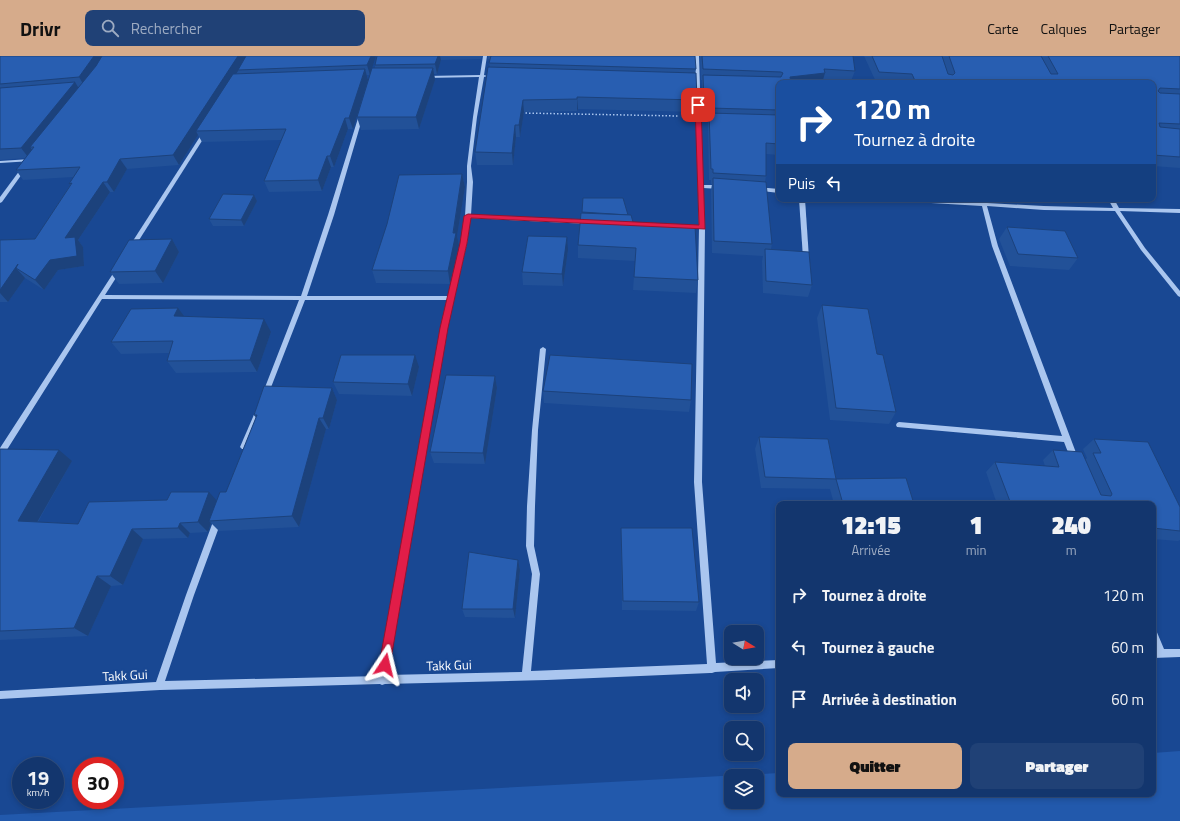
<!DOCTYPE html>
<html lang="fr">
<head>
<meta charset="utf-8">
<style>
	body { margin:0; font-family:"Titillium Web",sans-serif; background:#204176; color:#f1f3f6; height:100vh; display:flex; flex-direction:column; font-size:15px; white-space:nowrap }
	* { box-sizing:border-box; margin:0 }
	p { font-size:13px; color:#9dabc2 }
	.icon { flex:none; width:22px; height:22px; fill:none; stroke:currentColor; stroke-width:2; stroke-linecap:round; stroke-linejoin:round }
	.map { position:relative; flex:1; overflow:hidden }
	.drawer { position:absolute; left:776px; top:445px; width:380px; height:296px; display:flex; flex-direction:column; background:#13366e; border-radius:8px; box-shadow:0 2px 6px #0003,0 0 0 1px #325081 }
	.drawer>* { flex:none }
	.banner { position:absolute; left:776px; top:24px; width:380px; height:122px; border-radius:8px; box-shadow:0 2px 6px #0003,0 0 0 1px #325081; background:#1a4fa0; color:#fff; overflow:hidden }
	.needle { width:26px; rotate:101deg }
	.tools { position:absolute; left:724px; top:569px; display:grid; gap:8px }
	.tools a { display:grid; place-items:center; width:40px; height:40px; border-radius:8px; background:#13366e; box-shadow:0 2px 6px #0003,0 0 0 1px #325081; font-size:20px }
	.speed { position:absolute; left:12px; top:701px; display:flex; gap:8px; font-size:20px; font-weight:700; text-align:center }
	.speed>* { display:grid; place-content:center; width:52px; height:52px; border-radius:50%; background:#13366e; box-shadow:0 2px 6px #0003,0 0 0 1px #325081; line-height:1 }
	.speed small { font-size:10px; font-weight:400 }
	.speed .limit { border:6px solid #d22; background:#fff; color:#111 }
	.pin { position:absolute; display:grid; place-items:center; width:34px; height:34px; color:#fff; margin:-17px; border-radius:8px; box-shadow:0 2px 6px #0006 }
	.me { position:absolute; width:44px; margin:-22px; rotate:10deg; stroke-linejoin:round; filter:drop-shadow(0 0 3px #0008) }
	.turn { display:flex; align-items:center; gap:14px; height:84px; padding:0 12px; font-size:18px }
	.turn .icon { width:52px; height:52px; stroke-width:2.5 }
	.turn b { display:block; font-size:28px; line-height:34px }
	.then { display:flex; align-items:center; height:38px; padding:0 12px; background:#0003; gap:8px; font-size:15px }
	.eta { display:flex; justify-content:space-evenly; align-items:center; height:68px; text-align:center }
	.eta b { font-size:24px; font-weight:800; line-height:28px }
	.button { display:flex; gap:8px; margin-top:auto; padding:8px 12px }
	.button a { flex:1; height:46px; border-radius:8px; background:#d6ab8b; color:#111; font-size:16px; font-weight:800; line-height:46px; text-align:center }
	.button a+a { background:#204176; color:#f1f3f6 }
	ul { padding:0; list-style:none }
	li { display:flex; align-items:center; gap:12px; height:52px; padding:0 12px }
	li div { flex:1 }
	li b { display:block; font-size:15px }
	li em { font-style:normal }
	header { display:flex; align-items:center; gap:24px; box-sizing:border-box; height:56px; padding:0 20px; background:#d6ab8b; color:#111 }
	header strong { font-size:19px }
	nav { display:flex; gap:22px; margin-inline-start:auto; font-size:14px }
	.search { width:280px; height:36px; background:#204176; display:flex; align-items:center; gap:10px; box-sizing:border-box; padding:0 14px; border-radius:8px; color:#9dabc2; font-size:15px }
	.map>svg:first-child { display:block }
	.green { fill:#2259ac; fill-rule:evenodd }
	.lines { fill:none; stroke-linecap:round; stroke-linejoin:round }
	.path { stroke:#aac6ef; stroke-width:1.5; stroke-dasharray:1.5 2; stroke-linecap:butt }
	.minor { fill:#aac6ef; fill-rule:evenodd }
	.wall { fill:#225198 }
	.shaded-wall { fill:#1c427c }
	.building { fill:#285eb1; stroke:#1c427c }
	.route { fill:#e11d48; stroke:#92132f }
	.labels { text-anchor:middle; stroke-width:4; stroke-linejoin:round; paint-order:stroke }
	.near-street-label { font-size:13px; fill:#fff; stroke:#194893 }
</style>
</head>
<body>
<header>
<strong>Drivr</strong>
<div class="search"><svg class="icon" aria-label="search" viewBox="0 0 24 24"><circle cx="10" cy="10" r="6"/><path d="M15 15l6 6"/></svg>Rechercher</div>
<nav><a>Carte</a><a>Calques</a><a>Partager</a></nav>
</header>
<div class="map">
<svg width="1180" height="765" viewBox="0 0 1180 765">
	<rect width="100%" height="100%" fill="#194893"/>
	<!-- green -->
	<path class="green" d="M1180 695V765H0V759L779 717V738H1153V697ZM731 720H757V746H731Z"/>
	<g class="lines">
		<!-- path -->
		<path class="path" d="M522 57 679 60"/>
		<!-- minor -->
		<g class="minor">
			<path d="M483 0H487L484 19 487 20 484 21 477 61 471 110 473 126 471 159 589 164 592 166 589 168 470 162 467 187 447 272 387 619 522 616 532 518 526 490 527 450 532 374 540 293 543 291 546 293 538 374 535 450 534 490 540 518 531 615 707 608 694 426 699 172 695 0H699L703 129H721L724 131 721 133 703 132 705 172 702 426 716 607 779 604V612L715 616 712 617H710L547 624 385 628 382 629 380 628 160 634 0 643V635L156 626 186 539 214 463 215 461 218 460 221 461 222 463 194 539 165 625 379 620 441 272 448 244H305L268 339 265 342 262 339 299 244 102 243 3 400 0 401V392L116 213 118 212 121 214 105 239 301 240 328 159 359 59 363 60 334 159 307 240H449L461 187 465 160 467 126V110L473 61 479 21 425 22 423 21 425 20 480 19Z"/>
			<path d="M203 76 207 77 134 192H130L129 191Z"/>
			<path d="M30 103H32V105L0 107V105Z"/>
			<path d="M23 110 27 111 2 146 0 147V141Z"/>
			<path d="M757 131 779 133V137L755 134V132Z"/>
			<path d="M799 143H805L809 202 806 204 803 202Z"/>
			<path d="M894 143H922L981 147V143H987V147L1044 150 1113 152 1108 143H1114L1119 152 1180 153V157L1120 155 1145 192 1180 235V241L1178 240 1141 194 1115 155 1044 154 987 150 998 190 1078 402 1077 404H1071L1064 386 897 371 896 369 897 367 899 366 1062 380 992 190 982 150 897 145Z"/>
			<path d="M259 351 262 354 248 391 246 393H242L240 391 256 354Z"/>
			<path d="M1153 573 1156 574 1164 593H1180V601L1153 602V594H1156L1153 587Z"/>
		</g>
	</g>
	<!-- wall -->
	<g class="wall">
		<path d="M0 0H376L372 12H375V9L377 0H482L481 3 441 4 437 18H434L435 24 419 73 361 74 357 61 370 19H367L368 24 353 73H348L334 111H331L322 135 269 136 264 125 282 84 202 86 198 79 179 109 127 113 114 136H110L78 184 83 191 84 210 58 214 44 234 25 222 8 246H0V184L35 183 70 129 69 128 73 121 23 124 16 114 25 102 0 104Z"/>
		<path d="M488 0H490V2L696 13 695 17 697 44 695 56 578 53 577 55 524 56 520 81H516L513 109H477L475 96 490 11 489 7 490 3H488Z"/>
		<path d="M700 0H853L855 15 851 25 823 24 822 27H779V99L766 98V120L765 126 772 188 771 193 812 229 808 241 763 237 762 205 763 200 712 197 711 134 712 128H711V124H709L708 68V63H707V57L702 56V24H701Z"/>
		<path d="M864 0H1180V112L1153 110V27H898L876 26Z"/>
		<path d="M462 118 465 131 457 180 459 189 450 228 376 227 372 214Z"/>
		<path d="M254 139 257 145 244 170H213L209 163Z"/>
		<path d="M950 143H980V145Z"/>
		<path d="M628 159 633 166 698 224 696 237 633 234 635 205 578 202V189Z"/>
		<path d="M1007 171 1078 202 1069 214 1010 210 999 183Z"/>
		<path d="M172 183 179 196 163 227 119 228 110 216Z"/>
		<path d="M568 194 563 230 523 229 522 216Z"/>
		<path d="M822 249 877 298 896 356 889 368 830 364 817 262Z"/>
		<path d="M184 260 271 276 257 316 176 317 167 305 169 297 121 298 111 286Z"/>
		<path d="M419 311 412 340 339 338 333 326Z"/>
		<path d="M495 320 497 332 485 408 434 407 430 396Z"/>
		<path d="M332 332 337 344 329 373H326L299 471 219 475 211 467 208 476 190 477 188 482 143 483 123 529 111 530 88 580 0 584V393L72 405 38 466 78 468 217 445 226 436 256 362 254 359Z"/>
		<path d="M543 335 691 344 689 356 544 347Z"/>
		<path d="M759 381 836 423 914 448H834L830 433 761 432 755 393Z"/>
		<path d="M1094 383 1180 451V484L1178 485 1153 483V448H997L986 416 995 406 1045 410 1043 404 1053 394 1085 404 1087 402 1083 393Z"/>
		<path d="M621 472 699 546 696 555 622 554 621 482Z"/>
		<path d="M518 504 520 514 515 562 465 561 462 553Z"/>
	</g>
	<!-- shaded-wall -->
	<g class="shaded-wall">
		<path d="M94 0H106L85 31 79 21Z"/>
		<path d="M238 0H248L238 14V15L200 75H196L198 79 179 109 173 99Z"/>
		<path d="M371 0H376L370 19 367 9Z"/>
		<path d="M438 0H440L441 4 437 18 435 8Z"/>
		<path d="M433 12 435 24 419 73 416 61Z"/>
		<path d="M365 13 368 24 353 73 349 62Z"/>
		<path d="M825 17 822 27H789L790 21Z"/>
		<path d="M75 26 81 36 34 91H30L33 95 28 101 21 92Z"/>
		<path d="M577 41 578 53 577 55Z"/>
		<path d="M523 44 524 56 520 81 519 69Z"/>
		<path d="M345 62 348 73 334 111 330 100Z"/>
		<path d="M515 69 516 81 513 109 512 97Z"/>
		<path d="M327 100 331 111 322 135 318 124Z"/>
		<path d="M120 103 127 113 114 136 107 126Z"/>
		<path d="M462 118 465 131 457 180 459 189 450 228 448 215Z"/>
		<path d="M103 126 110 136 78 184 83 191 84 210 58 214 44 234 35 224Z"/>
		<path d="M254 139 257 145 244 170 241 164Z"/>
		<path d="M567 181 568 194 563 230 562 218Z"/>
		<path d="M172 183 179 196 163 227 155 215Z"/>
		<path d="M18 208 16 212 25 222 8 246 0 237V234Z"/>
		<path d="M178 252 187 264 174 260Z"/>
		<path d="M264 263 271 276 257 316 250 304Z"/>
		<path d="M415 299 419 311 412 340 408 328Z"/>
		<path d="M495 320 497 332 485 408 483 397Z"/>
		<path d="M332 332 337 344 329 373 323 362Z"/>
		<path d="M319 362 326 373 299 471 292 460Z"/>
		<path d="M59 394 72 405 32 475 18 465Z"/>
		<path d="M209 436 219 447 209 465 211 467 208 476 198 466Z"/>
		<path d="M180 467 190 477 188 482 178 472Z"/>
		<path d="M132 473 143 483 123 529 110 520Z"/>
		<path d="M518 504 520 514 515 562 513 553Z"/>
		<path d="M97 520 111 530 88 580 74 572Z"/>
	</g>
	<!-- building -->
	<g class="building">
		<path d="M0 0H94L79 21 0 28Z"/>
		<path d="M102 0H238L173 99 120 103 107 126H103L65 182 75 181 77 200 50 204 35 224 16 212 18 208 0 234V184L35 183 72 127 69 128 80 111 16 114 34 91H30L96 10Z"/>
		<path d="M246 0H371L367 9 238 14Z"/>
		<path d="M377 0H438L435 8 375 9Z"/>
		<path d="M491 0H695L696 13 489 7Z"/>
		<path d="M702 0H853L855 15 824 13 825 17 790 21 791 27H779V54L709 52V46H704L703 19 781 21 783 17 781 16 703 13Z"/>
		<path d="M872 0H942L948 18 953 19 955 17 949 0H1041L1051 18H1058L1048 0H1180V33L1160 32 1158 35 1160 37 1180 38V68L1159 67 1160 71 1180 73V101L1153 99V27H916L912 18 879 16Z"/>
		<path d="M488 11 696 17 697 44 577 41V43L523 44 519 69H515L512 97 475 96Z"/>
		<path d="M372 12H433L416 61H357Z"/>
		<path d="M365 13 349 62H345L330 100H327L318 124 264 125 286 73 196 75 233 18Z"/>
		<path d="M75 26 21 92 0 93V32Z"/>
		<path d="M709 57 779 59V88L766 87V120L713 117V113H711Z"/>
		<path d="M462 118 453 177H456L448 215 372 214 387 168 399 119Z"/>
		<path d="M713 122 766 126 772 188 714 185Z"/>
		<path d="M223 138 254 139 241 164 209 163Z"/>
		<path d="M583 142H623L628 159 582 156Z"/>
		<path d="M581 157 631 159 633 166 695 170 698 224 634 221 636 192 578 189Z"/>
		<path d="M1007 171 1065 175 1078 202 1018 198Z"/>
		<path d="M528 180 567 181 562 218 522 216Z"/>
		<path d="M172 183 155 215 110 216 129 184Z"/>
		<path d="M765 193 809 196 812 229 766 225Z"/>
		<path d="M822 249 868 253 877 298 883 299 896 356 836 352Z"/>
		<path d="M178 252 174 260 264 263 250 304 167 305 173 285 111 286 131 253Z"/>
		<path d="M341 299H415L408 328 333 326Z"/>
		<path d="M550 299 692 308 691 344 543 335Z"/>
		<path d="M446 319 495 320 483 397 430 396Z"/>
		<path d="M264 330 332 332 323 362H319L292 460 209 465 220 436H226L257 359H254Z"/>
		<path d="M759 381 828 383 836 423 765 421Z"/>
		<path d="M1094 383 1148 386 1180 451V475L1153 472V448H1011L995 406 1059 411 1053 394 1082 396 1101 439 1111 440 1112 438 1093 397H1101Z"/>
		<path d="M0 393 59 394 18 465 78 468 89 446 167 444 171 436H209L198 466 180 467 178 472 132 473 110 520H97L74 572 0 575Z"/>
		<path d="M906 422 914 448H843L836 423Z"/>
		<path d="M621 472H692L699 546 623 545Z"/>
		<path d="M469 496 518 504 513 553H462Z"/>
	</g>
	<!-- route -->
	<path class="route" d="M698 47 701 49 705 173 471 162 467 187 448 272 390 609 389 613 385 615 381 613 379 609 440 272 460 187 464 160 468 158 699 169 695 49Z"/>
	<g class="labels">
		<!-- near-street labels -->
		<g class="near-street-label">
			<text transform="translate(449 609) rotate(-2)" y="5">Takk Gui</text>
			<text transform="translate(125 619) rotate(-3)" y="5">Takk Gui</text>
		</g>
	</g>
</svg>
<div class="tools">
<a><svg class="needle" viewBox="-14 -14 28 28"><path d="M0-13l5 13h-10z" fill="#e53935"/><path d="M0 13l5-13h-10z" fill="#9dabc2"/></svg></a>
<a><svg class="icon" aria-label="sound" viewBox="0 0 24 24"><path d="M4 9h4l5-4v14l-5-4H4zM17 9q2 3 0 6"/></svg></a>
<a><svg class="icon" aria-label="search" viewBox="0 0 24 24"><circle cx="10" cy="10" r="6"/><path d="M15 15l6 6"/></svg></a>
<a><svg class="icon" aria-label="layers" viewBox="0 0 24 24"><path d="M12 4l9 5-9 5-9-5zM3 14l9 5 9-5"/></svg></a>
</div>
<div class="speed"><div>19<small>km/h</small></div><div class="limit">30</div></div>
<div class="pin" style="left:698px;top:49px;background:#d93025"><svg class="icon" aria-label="arrive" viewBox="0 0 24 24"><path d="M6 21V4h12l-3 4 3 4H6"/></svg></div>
<svg class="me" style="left:385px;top:609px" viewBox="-20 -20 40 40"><path d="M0-17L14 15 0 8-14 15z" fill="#e11d48" stroke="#fff" stroke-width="4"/></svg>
<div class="banner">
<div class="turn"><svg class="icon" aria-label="right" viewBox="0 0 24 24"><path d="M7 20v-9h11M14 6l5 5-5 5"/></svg><div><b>120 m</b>Tournez à droite</div></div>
<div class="then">Puis<svg class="icon" aria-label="left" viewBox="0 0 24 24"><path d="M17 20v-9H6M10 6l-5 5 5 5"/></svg></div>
</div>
<section class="drawer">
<div class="eta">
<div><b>12:15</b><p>Arrivée</p></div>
<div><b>1</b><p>min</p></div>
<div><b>240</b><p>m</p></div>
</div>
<ul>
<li><svg class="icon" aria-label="right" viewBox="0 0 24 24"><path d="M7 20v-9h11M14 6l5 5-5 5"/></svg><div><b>Tournez à droite</b></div><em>120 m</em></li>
<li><svg class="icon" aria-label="left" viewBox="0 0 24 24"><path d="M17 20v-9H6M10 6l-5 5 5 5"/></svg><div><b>Tournez à gauche</b></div><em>60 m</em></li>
<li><svg class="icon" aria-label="arrive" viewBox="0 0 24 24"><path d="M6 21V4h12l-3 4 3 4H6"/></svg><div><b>Arrivée à destination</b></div><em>60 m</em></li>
</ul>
<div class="button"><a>Quitter</a><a>Partager</a></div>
</section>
</div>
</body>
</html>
